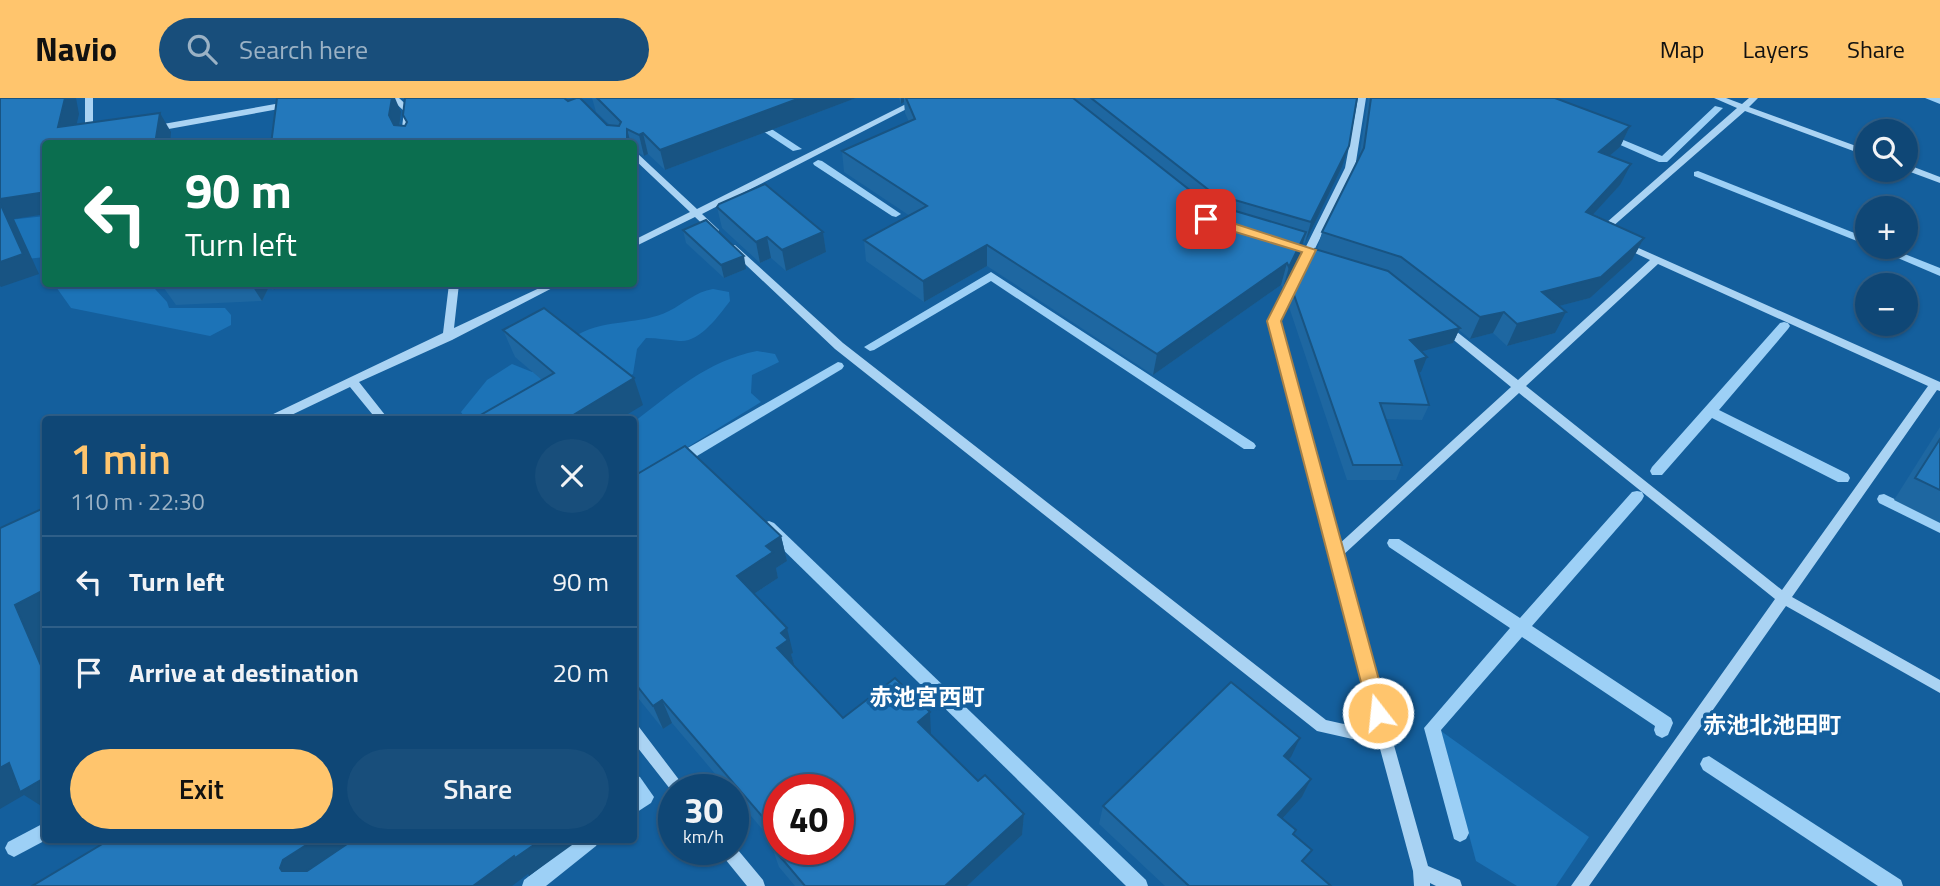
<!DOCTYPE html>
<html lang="en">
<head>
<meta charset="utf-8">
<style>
	body { margin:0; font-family:"Titillium Web","Noto Sans JP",sans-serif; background:#184e7b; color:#f1f3f6; height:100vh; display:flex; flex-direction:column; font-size:26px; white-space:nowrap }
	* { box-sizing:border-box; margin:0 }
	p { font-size:23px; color:#9bb2c5 }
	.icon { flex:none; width:38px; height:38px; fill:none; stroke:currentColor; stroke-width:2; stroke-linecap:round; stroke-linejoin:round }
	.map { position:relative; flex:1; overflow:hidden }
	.details { position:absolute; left:42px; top:318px; width:595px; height:427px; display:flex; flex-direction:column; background:#0f4776; border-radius:7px; box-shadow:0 2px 5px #0004,0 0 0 2px #2f5f88 }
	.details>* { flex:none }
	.banner { position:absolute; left:42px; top:42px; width:595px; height:147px; border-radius:7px; box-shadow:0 2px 5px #0004,0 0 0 2px #2f5f88; background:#0b6e4f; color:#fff; overflow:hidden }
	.buttons { position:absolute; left:1855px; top:21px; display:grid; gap:14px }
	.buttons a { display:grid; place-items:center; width:63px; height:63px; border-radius:50%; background:#0f4776; box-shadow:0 2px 5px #0004,0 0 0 2px #2f5f88; font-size:35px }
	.speed { position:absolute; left:658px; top:676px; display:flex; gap:14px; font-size:35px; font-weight:700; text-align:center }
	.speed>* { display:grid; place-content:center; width:91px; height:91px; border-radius:50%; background:#0f4776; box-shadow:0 2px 5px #0004,0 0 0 2px #2f5f88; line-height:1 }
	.speed small { font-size:18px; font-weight:400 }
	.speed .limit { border:10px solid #d22; background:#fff; color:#111 }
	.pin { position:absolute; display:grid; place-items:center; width:60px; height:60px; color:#fff; margin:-30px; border-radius:14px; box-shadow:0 4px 10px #0006 }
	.me { position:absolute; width:77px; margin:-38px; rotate:344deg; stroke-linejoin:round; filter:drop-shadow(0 0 5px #0008) }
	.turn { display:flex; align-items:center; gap:24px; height:147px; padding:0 28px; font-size:32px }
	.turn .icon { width:91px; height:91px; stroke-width:2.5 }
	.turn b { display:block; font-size:49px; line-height:60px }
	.round { display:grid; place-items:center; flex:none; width:74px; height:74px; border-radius:37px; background:#184e7b }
	.headline { display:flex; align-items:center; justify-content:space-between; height:119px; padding:0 28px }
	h1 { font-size:42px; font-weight:600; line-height:52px; color:#ffc56d }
	.button { display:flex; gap:14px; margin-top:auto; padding:14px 28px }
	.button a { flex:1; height:80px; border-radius:42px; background:#ffc56d; color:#111; font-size:28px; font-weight:600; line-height:80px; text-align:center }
	.button a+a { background:#184e7b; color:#f1f3f6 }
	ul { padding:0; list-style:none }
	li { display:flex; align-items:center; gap:21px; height:91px; padding:0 28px; border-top:2px solid #2f5f88 }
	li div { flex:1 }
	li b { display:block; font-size:26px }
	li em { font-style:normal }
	header { display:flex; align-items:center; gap:42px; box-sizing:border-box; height:98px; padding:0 35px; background:#ffc56d; color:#111 }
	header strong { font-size:33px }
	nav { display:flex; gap:38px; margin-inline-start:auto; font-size:24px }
	.search { width:490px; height:63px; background:#184e7b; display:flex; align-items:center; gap:18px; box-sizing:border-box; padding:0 24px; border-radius:38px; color:#9bb2c5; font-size:26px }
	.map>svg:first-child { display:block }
	.green { fill:#1c73b7 }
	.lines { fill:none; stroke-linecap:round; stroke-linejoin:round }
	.stream { fill:#9dd0f6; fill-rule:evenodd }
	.minor { fill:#aad3f3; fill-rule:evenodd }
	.wall { fill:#1e67a1; fill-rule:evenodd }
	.shaded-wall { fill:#185483 }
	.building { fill:#2378bb; stroke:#185483; stroke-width:2 }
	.route { fill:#ffc56d; stroke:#a68047; stroke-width:2 }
	.labels { text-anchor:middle; stroke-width:7; stroke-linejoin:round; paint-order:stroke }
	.quarter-label { font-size:23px; font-weight:bold; fill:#fff; stroke:#145f9d }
</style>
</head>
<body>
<header>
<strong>Navio</strong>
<div class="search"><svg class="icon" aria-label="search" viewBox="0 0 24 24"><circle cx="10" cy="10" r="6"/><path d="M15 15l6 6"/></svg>Search here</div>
<nav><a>Map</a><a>Layers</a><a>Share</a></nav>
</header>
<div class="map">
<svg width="1940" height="788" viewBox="0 0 1940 788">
	<rect width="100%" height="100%" fill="#145f9d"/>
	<!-- green -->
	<g class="green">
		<path d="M45 118V159L0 164V123Z"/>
		<path d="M54 186H159L155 191 167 204 169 210H225L231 217V227L210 238 71 210Z"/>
		<path d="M713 191 729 194 730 203C719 217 700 245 679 243 668 242 658 240 646 240L637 251 633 276 624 281 519 322H466L461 314 487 282 512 266 532 274C551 265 561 246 579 236 606 221 641 227 669 213 685 205 695 194 713 191Z"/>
		<path d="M757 253 775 256 779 264 752 277 751 295 761 304 634 382V324C673 294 707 263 757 253Z"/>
		<path d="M1441 633 1589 739 1556 788H1517L1476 763Z"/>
	</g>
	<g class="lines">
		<!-- stream -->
		<g class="stream">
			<path d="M1925 0H1940V6Z"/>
			<path d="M1715 8 1723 10 1667 64H1659L1600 38 1609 36 1662 58Z"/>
			<path d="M755 21 758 22 802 51 793 53 752 26 750 24Z"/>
			<path d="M818 62 822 63 901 116 896 119 892 118 814 67 813 65Z"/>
			<path d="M1698 73 1867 140V147L1694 78V74Z"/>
			<path d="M1872 149H1887L1940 170V178Z"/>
			<path d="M991 174 1254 345 1256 348 1254 351H1244L991 183 874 252 870 253 864 249Z"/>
			<path d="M1784 224 1788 225 1790 228 1788 231 1719 312 1848 376 1850 380 1848 384H1838L1712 320 1662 377H1652L1650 373 1652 369 1780 225Z"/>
			<path d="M838 264 842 265 844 268 842 271 682 367H672L670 363 672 359Z"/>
			<path d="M1637 393 1642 394 1644 398 1642 402 1532 528 1671 620 1673 625 1668 637 1662 640 1656 637 1654 632 1655 628 1522 539 1441 632 1469 735 1466 741 1460 744 1454 741 1424 630 1510 530 1389 449 1387 445 1389 441H1399L1520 520 1632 394Z"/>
			<path d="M1884 396 1940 423V435L1879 405 1877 401 1879 397Z"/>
			<path d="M769 423 774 425 1146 782 1148 788H1126L764 433 762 429 764 425Z"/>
			<path d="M1709 658 1901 782 1903 788H1878L1703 672 1700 666 1703 660Z"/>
			<path d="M634 677 640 679 654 699 651 705 634 716Z"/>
			<path d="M46 724V742L14 759 8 756 5 750 8 744Z"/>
			<path d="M576 742H599L596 748 546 788H522L524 782Z"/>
		</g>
		<!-- minor -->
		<g class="minor">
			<path d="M85 0H93V41L89 44 85 41Z"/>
			<path d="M309 0H327L323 3 152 34 148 31 152 28Z"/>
			<path d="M390 0H399L412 12 409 38 414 46H405L401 38 404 13Z"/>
			<path d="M918 0H928L702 116 719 132V136H713L695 119 634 149V142L690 114 634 61V54L637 55 697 111Z"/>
			<path d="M1358 0H1366L1355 70 1279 223 1338 447 1511 289 1439 230 1438 228 1439 226H1447L1518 282 1650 162 1622 149V145L1625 144 1940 284V293L1937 292 1792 499 1940 582V595L1786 508 1589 788H1571L1775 501 1519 295 1341 459 1428 768 1460 782 1462 788H1436L1430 785V788H1414L1413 773 1379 647 1317 633 835 251 727 149 729 147H735L843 245 1326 622 1375 633 1328 458 1269 223 1345 70ZM1658 166 1928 288 1782 492 1526 288Z"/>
			<path d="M1714 0H1726L1742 6 1749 0H1758L1749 9 1867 52V58L1745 13 1604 136H1598V132L1737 10Z"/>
			<path d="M1906 66 1940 79V85L1905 72Z"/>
			<path d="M449 186H459L454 230 548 186H560L452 242 359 284 389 322H377L350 289 281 322H265L267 319 443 235Z"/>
			<path d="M634 627 639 629 686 691H674V696L634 645Z"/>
			<path d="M733 746 763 782 765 788H747L721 756 719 751H733Z"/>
		</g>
	</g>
	<!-- wall -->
	<g class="wall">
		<path d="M402 0H564L607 27H610L596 14 592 0H856L665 72 648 56 644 58 634 52V46H271L401 14 400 27 405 28 407 25 403 17 405 2Z"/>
		<path d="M899 0H1357L1342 69 1305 145 1303 144 1300 156 1283 190 1281 187 1153 277 987 168 924 204 866 163 864 142 910 118 844 74 842 53 909 24 905 15 904 4 901 6Z"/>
		<path d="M1368 0H1556L1630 28 1620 49 1609 58 1620 87 1593 116 1644 140 1632 162 1590 200 1559 208 1555 235 1507 248 1493 235 1470 241 1459 232 1453 245 1421 253V274L1418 275 1429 307 1422 322 1386 321 1402 367 1396 382H1347L1289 209 1293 194 1317 152 1322 134 1359 60Z"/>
		<path d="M717 109 823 134 826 154 786 173 771 160 760 165 722 130Z"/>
		<path d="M683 132 746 171 724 180 686 145Z"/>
		<path d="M161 186H277L274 192 270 190 269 189 262 203 176 207Z"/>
		<path d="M503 232 643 307 542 282 515 259Z"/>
		<path d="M1940 329V425L1894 402Z"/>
		<path d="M634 378 781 438 787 463 776 470 778 480 754 496 793 555 791 556 794 566 793 567 843 620 931 637 978 683 1024 716 1022 737 967 788H795L779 769 772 749 775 746 733 697V691H728L672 625 663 631 634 595ZM779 691 838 751H779Z"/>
		<path d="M1291 659 1289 662 1311 681 1302 699 1283 720 1294 737 1305 765 1331 788H1165L1099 726 1103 708Z"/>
	</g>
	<!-- shaded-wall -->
	<g class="shaded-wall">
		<path d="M65 0H76L79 16 72 46 58 29Z"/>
		<path d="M392 0H395L401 14 398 38 389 17Z"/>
		<path d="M800 0H856L665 72 660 52Z"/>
		<path d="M901 0H904V4L901 6Z"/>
		<path d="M160 15 171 34 170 46H155Z"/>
		<path d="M1630 28 1620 49 1589 75 1599 54Z"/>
		<path d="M627 31 631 46H621Z"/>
		<path d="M643 35 648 56 644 58 639 37Z"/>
		<path d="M1349 48 1342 69 1305 145 1311 124Z"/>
		<path d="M1631 66 1620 87 1576 135 1586 114Z"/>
		<path d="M46 94V116L14 121 39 176 1 189 0 188V101Z"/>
		<path d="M823 134 826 154 786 173 782 152Z"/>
		<path d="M1306 134 1300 156 1283 190 1289 169Z"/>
		<path d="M767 139 771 160 760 165 756 144Z"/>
		<path d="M1644 140 1632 162 1590 200 1532 215 1542 194Z"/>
		<path d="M987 147V168L924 204 923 183Z"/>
		<path d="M744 158 746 171 724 180 721 167Z"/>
		<path d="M1287 165 1281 187 1153 277 1157 256Z"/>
		<path d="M251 186H267L269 189 262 203Z"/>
		<path d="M270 186H277L274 192Z"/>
		<path d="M1504 214 1493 235 1470 241 1480 219Z"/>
		<path d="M1566 214 1555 235 1507 248 1517 226Z"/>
		<path d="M1460 230 1453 245 1404 258 1410 242Z"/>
		<path d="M1427 259 1421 274 1408 278 1415 263Z"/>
		<path d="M634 280 643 307 618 322H565Z"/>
		<path d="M781 438 787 463 776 470 778 480 743 503 737 478 766 448Z"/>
		<path d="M46 491V531L43 532 46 537V579L15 507Z"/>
		<path d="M787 530 793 555 791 556 794 566 783 574 777 550 781 535Z"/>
		<path d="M662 602 672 625 663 631 653 608Z"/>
		<path d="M930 614 931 637 918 624Z"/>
		<path d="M1300 640 1291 659 1276 677 1284 658Z"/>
		<path d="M9 665 46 679V711L24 697 0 711V670Z"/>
		<path d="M1311 681 1302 699 1269 735 1278 717Z"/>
		<path d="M1024 716 1022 737 967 788H945Z"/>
		<path d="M314 742H362L305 780 282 773 280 770 283 762Z"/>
		<path d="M541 742H579L529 778 528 776 512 788H473L514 758Z"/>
	</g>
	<!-- building -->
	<g class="building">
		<path d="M0 0H65L58 29 160 15 155 46H46V94L0 101Z"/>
		<path d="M277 0H392L389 17 394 27 405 28 407 24 403 17 405 0H564L568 3 576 0H580L607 27 619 28 621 24 597 0H800L660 52 643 35 639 37 627 31V43L621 46H271Z"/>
		<path d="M906 0H1073L1205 104 1306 134 1289 169 1287 165 1157 256 987 147 923 183 864 142 927 108 842 53 915 21Z"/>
		<path d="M1091 0H1357L1349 48 1311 124 1214 96Z"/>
		<path d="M1371 0H1555L1630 28 1599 54 1631 66 1586 114 1644 140 1601 179 1542 194 1566 214 1517 226 1504 214 1480 219 1401 159 1322 134 1364 50Z"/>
		<path d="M765 86 823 134 782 152 767 139 756 144 717 109 719 106Z"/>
		<path d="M0 105 23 156 0 164Z"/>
		<path d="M706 122 744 158 721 167 683 132Z"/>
		<path d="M1315 151 1388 173 1460 230 1410 242 1427 259 1415 263 1429 307 1380 305 1402 367H1353L1293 194Z"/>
		<path d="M544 210 634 280 565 322H472L554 275 503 232Z"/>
		<path d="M1940 341V392L1915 380Z"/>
		<path d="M685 348 781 438 766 448 773 454 737 478 787 530 781 535 788 542 777 550 843 620 895 580 930 614 918 624 978 683 985 677 1024 716 945 788H805L772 749 779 743V751H838V691H779V738L662 602 653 608 634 584V378Z"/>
		<path d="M46 409V491L15 507 46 579V679L20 694 9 665 0 670V430Z"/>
		<path d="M1231 584 1300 640 1284 658 1311 681 1278 717 1296 732 1293 736 1312 752 1302 763 1331 788H1189L1103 708Z"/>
		<path d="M109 742H314L283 762 280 770 282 773H307L353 742H541L515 760 514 758 473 788H32Z"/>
	</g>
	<!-- route -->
	<path class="route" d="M1202 118H1211L1316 152 1281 223 1388 615 1385 621 1378 624 1371 621 1369 615 1267 223 1302 154 1202 124Z"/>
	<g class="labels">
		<!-- quarter labels -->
		<g class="quarter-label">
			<text x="927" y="607">赤池宮西町</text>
			<text x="1772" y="635">赤池北池田町</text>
		</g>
	</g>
</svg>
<div class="buttons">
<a><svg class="icon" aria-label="search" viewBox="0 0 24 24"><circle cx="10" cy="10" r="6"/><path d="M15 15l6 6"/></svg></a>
<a>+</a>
<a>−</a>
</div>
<div class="speed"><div>30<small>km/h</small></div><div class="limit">40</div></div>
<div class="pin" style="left:1206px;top:121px;background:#d93025"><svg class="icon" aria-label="arrive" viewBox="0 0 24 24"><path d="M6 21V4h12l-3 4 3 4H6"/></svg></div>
<svg class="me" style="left:1378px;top:615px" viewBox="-20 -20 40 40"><circle r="17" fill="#ffc56d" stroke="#fff" stroke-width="3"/><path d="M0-11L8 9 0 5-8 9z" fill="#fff"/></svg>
<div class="banner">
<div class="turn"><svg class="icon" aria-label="left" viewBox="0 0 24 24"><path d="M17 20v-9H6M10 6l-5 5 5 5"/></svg><div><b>90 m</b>Turn left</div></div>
</div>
<section class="details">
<div class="headline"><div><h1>1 min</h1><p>110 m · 22:30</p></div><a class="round"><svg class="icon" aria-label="close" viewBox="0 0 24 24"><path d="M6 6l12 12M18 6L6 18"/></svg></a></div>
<ul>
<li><svg class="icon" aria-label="left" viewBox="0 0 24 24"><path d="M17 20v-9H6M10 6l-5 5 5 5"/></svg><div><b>Turn left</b></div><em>90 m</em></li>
<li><svg class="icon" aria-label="arrive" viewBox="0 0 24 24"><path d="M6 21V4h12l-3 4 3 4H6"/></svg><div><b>Arrive at destination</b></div><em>20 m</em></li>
</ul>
<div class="button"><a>Exit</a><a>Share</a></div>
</section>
</div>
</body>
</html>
